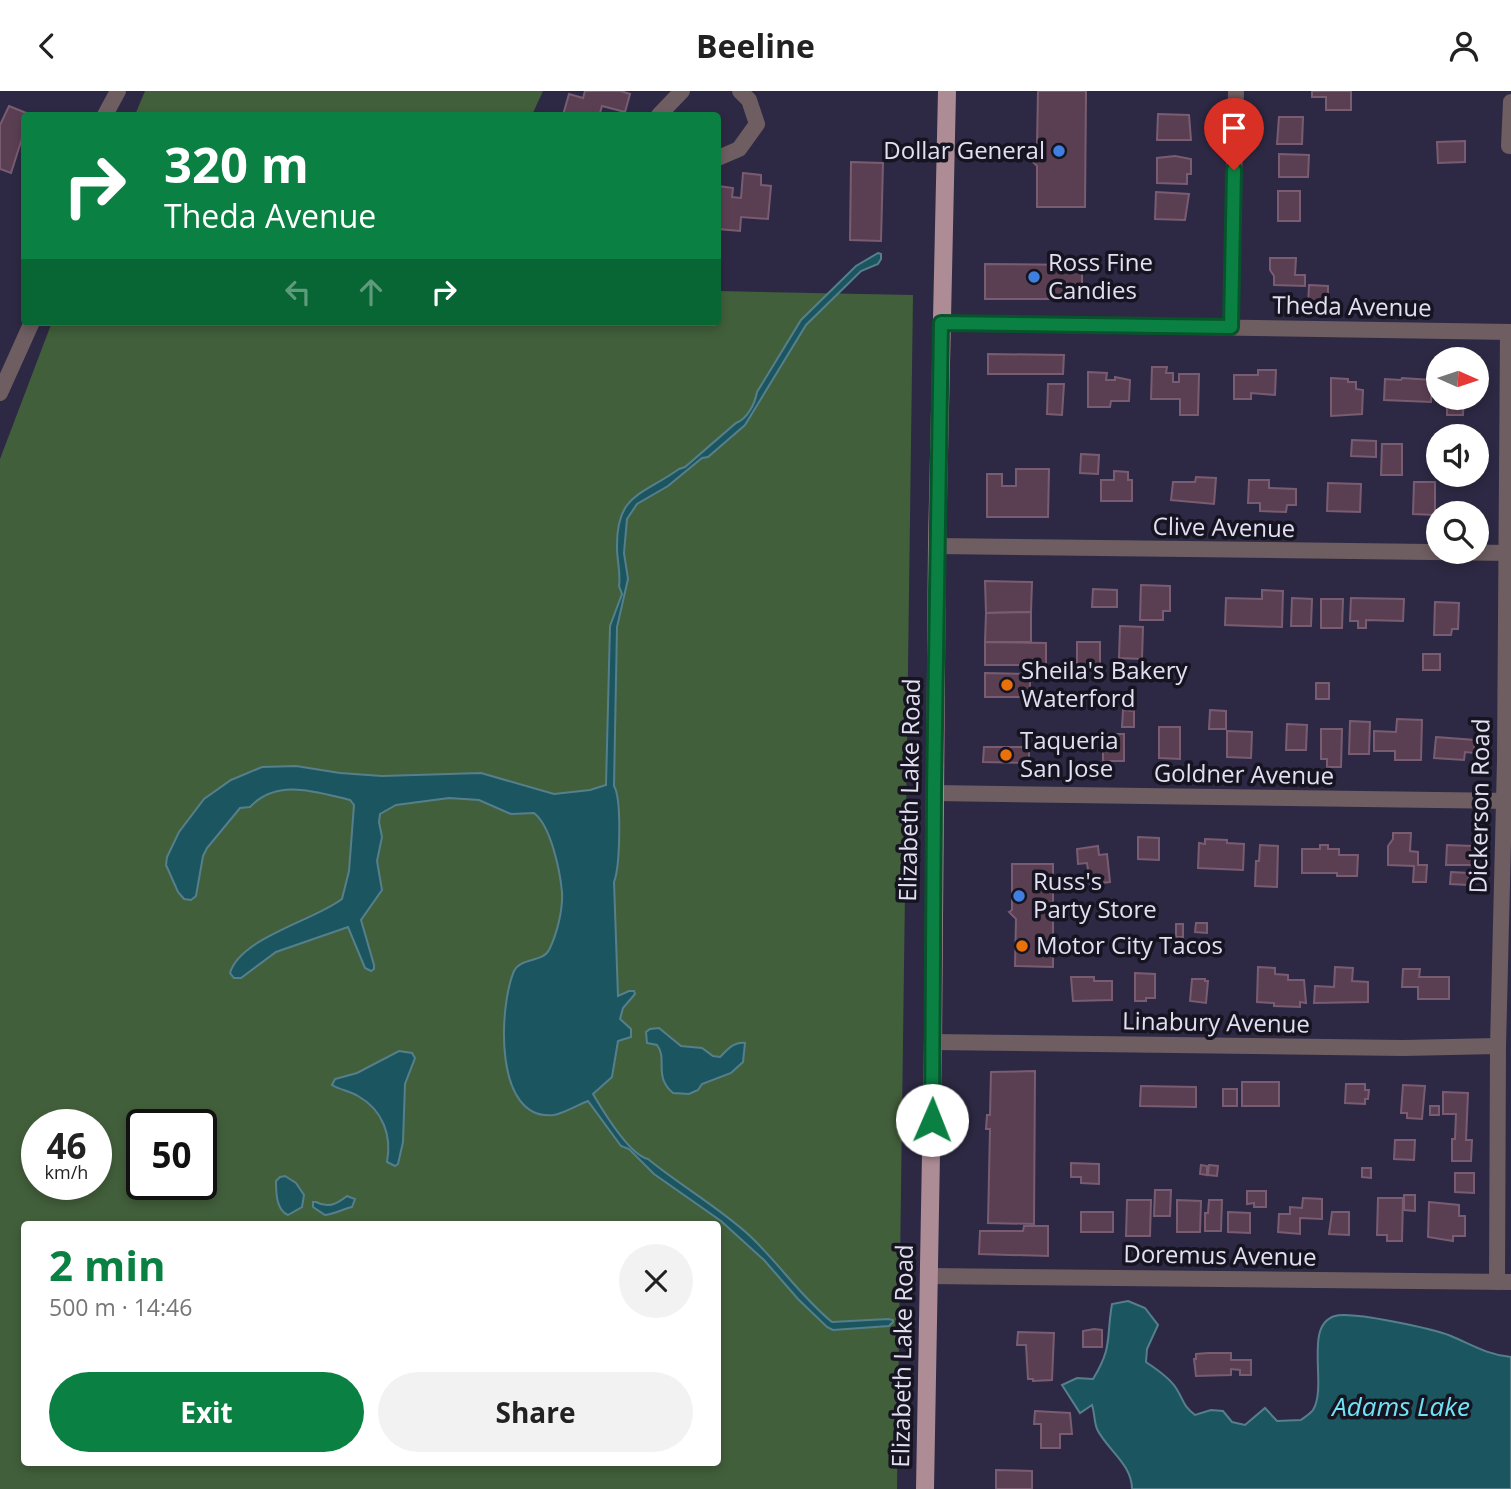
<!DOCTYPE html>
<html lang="en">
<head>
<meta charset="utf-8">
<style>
	body { margin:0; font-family:"Open Sans",sans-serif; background:#f2f2f2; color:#222; height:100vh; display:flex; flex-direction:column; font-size:26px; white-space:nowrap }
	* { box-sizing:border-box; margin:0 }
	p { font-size:23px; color:#767676 }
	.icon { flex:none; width:38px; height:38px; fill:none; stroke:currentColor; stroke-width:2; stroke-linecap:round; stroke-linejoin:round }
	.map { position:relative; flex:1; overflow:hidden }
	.details { position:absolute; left:21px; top:1130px; width:700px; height:245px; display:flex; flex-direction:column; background:#fff; border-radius:7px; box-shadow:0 4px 10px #0003 }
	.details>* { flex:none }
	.guide { position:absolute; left:21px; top:21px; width:700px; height:214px; border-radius:7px; box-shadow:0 4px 10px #0003; background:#0b8043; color:#fff; overflow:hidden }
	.needle { width:46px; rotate:93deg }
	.tools { position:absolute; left:1426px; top:256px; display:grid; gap:14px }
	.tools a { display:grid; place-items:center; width:63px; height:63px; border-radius:50%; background:#fff; box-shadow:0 4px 10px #0003; font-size:35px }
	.speed { position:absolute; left:21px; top:1018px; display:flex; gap:14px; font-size:35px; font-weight:700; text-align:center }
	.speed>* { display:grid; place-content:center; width:91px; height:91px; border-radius:50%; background:#fff; box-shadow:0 4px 10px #0003; line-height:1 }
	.speed small { font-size:18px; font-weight:400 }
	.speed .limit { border:4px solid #111; border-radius:10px; background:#fff; color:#111 }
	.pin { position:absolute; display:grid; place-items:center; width:60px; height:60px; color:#fff; margin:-72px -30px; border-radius:50% 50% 50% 0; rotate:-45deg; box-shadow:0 0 7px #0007 }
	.pin .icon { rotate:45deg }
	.me { position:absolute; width:77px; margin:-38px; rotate:1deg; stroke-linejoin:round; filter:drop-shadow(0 0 5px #0008) }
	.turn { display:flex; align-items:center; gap:24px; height:147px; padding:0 28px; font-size:32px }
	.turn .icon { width:91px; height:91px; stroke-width:2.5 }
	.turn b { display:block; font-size:49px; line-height:60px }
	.lanes { display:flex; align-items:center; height:66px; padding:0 28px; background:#0003; justify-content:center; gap:35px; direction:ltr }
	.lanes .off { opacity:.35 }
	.round { display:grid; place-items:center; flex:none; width:74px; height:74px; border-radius:37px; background:#f2f2f2 }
	.headline { display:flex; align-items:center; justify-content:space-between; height:119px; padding:0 28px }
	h1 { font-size:42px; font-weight:700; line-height:52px; color:#0b8043 }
	.action { display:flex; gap:14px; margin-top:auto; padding:14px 28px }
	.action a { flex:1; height:80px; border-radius:42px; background:#0b8043; color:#fff; font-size:28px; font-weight:700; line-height:80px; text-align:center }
	.action a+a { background:#f2f2f2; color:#222 }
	header { display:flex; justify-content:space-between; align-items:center; height:91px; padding:0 28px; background:#fff; font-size:32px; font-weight:700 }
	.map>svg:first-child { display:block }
	.green { fill:#425f3b; fill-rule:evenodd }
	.water { fill:#1b5660; stroke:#567f8c; stroke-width:2 }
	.building { fill:#5a3f52; stroke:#795c71; stroke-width:2 }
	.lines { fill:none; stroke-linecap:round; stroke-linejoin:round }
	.minor { stroke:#6e5e61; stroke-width:16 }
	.major { stroke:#ad8c95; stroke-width:18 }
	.route-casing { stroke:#07532c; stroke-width:18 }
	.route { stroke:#0b8043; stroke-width:12 }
	.shop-dot { fill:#3f7fe0; stroke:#161420; stroke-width:2.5 }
	.food-dot { fill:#e8710a; stroke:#161420; stroke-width:2.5 }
	.labels { text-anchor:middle; stroke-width:7; stroke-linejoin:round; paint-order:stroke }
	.poi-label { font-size:24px; fill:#e1dff1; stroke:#161420; text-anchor:start }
	.street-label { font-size:24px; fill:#e1dff1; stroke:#161420 }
	.water-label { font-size:26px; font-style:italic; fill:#71e3f6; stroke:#161420 }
</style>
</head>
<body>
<header><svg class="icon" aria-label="back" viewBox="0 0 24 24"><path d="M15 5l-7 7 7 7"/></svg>Beeline<svg class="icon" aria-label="person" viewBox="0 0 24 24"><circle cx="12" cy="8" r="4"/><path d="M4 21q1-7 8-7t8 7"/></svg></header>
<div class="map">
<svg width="1511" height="1398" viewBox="0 0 1511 1398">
	<rect width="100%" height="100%" fill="#2d2944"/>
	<!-- green -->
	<g class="green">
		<path d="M145 0H543L532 24H135Z"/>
		<path d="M718 200 913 204 897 1398H0V368L52 231H718ZM37 1034H96V1094H37ZM142 1034H201V1094H142ZM24 1134H718V1372H24Z"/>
	</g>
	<!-- water -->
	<g class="water">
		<path d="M878 162 881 163V168L878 173 861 180 806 234 745 334 708 366 702 367 668 395 637 413 627 428 624 462 628 488 617 536 614 695C622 708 620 776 614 791L618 905 629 900H634L635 903 623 917 620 928 631 938V946L618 950 612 986 593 1003C603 1020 630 1064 648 1068 681 1095 717 1115 749 1144 778 1171 801 1206 832 1231L888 1228 893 1229V1231L889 1235 833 1239 827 1236 798 1208 764 1169 721 1130 654 1083 629 1058 621 1055 588 1010C577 1014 565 1022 554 1024 493 1031 499 915 514 880 521 866 542 872 549 859 557 843 563 819 562 801 560 780 551 735 534 722L511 723 479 709 449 707 396 714 380 723 379 731 382 746 377 770 382 799 361 829 374 874V878L371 880 365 877 348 836 276 861 241 887H234L230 882C240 847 313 830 342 808L349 780 354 714 350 709C316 701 277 687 250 716L240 717 207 757 203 765 196 805 191 809 184 808 178 801 166 774 167 766 179 741 204 708 231 689 262 676 296 675 340 682 382 685 481 682 554 703 590 699 606 694 610 535 622 503 619 495C621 482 617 470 617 457 616 403 641 405 679 378L685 376 736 332C747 328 755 313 757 301L801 229 856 175Z"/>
		<path d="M659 937 681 955 702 957 713 965 720 966C727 959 734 950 745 952L743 971 731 982 702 993 698 999 689 1003 673 1002C653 985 668 968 657 954L647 952 646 941 650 938Z"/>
		<path d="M399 960 412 962 415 967 405 993 403 1051 398 1073 395 1075 387 1071C392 1045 383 1019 358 1005 350 1000 340 999 332 994L335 988 357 982Z"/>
		<path d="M285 1085 296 1092 304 1104 302 1116 288 1124C276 1119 276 1101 276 1090L280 1086Z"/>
		<path d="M347 1105 355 1108 352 1116C343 1118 335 1123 325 1124L313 1116V1111H316C329 1118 338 1112 347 1105Z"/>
		<path d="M1128 1210 1145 1217 1158 1234 1147 1258 1146 1271C1156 1278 1169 1286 1176 1297 1184 1309 1182 1314 1195 1324L1211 1319 1223 1320 1232 1331 1245 1334 1265 1317 1277 1330 1301 1329C1305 1326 1311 1322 1313 1319 1328 1295 1303 1234 1335 1225 1352 1220 1434 1238 1451 1245 1472 1254 1488 1264 1511 1266V1398H1132C1132 1374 1109 1360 1098 1340 1094 1334 1095 1323 1092 1314L1080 1322 1062 1294 1077 1287 1093 1288C1113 1255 1106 1248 1112 1213Z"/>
	</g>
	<!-- building -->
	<g class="building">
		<path d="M585 0H621L630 3 625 21 602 15 600 22 608 24H563L569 3 583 7Z"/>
		<path d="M1038 0H1086L1085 116H1037V75L1027 65 1037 55Z"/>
		<path d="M1312 0H1351V19H1326V6H1312Z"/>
		<path d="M9 15 31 24H24V41L11 82 0 78V34Z"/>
		<path d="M1158 23 1189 24 1191 49H1157Z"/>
		<path d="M1279 26H1303L1302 53H1277Z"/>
		<path d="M1465 50V71L1438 72 1437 51Z"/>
		<path d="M1279 63 1309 64 1308 86H1279Z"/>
		<path d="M1175 65 1191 68V83H1187V93L1157 92V67Z"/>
		<path d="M851 71 883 72 881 150 850 149Z"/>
		<path d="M743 82 761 84V94L771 95 768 128 741 126 740 140 718 138V95L733 97 732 106 741 107Z"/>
		<rect x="1278" y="100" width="22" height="30"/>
		<path d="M1156 101 1189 103 1185 129 1155 128Z"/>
		<path d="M1270 167H1296L1295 184H1305V195L1274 194V185L1270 179Z"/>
		<path d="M985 173 1082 174V199H1064V208H985Z"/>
		<path d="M1309 194 1328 195V216L1308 215Z"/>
		<path d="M988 263 1064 264 1063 283H988Z"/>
		<path d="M1152 276H1167L1166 282H1173V291H1179V283H1199L1198 324H1180V308H1151Z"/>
		<path d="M1258 279H1276L1275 304 1251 302V308H1234V284H1258Z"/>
		<path d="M1088 281 1107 282 1106 289H1115V286L1130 289 1129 310H1111L1110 316H1088Z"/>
		<path d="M1331 287 1348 288V291H1356V298L1363 299 1362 323 1331 325Z"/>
		<path d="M1402 287 1432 289 1431 311 1384 309 1385 288 1401 289Z"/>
		<path d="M1048 293H1064L1062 324 1047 323Z"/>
		<path d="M1464 306 1463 324H1447V307L1440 306Z"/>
		<path d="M1352 349 1376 350V366L1351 365Z"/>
		<path d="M1382 353H1402V384H1381Z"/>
		<path d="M1081 363 1099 364 1098 383 1080 382Z"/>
		<path d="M1016 378H1049L1048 426H987V383H1002V395H1016Z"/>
		<path d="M1114 380 1128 381V389H1132V410H1101V389H1114Z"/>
		<path d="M1196 386 1216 387 1214 413 1171 409 1173 391H1195Z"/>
		<path d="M1249 389H1269V397L1296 398V414H1287L1286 421 1260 420V412H1248Z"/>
		<path d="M1414 391H1435V424L1413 423Z"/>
		<path d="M1328 392 1361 393 1360 421 1327 420Z"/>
		<path d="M985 490 1032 491 1031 521 986 522Z"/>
		<path d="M1141 494 1170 495V520H1163V529H1140Z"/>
		<path d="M1093 498 1117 499V516H1092Z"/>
		<path d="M1262 499 1283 500 1282 536 1225 534 1226 507 1262 508Z"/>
		<path d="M1292 507 1312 508 1311 535H1291Z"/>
		<path d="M1351 507 1404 508 1403 530 1366 529V537H1358V530H1350Z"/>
		<path d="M1321 508H1343L1342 537H1321Z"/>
		<path d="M1435 511 1459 512 1458 538H1452L1451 544H1434Z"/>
		<path d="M1031 521V551H985L986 522Z"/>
		<path d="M1120 535 1143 536 1142 568 1119 567Z"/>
		<path d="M985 551 1046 552V574H985Z"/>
		<rect x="1077" y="551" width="23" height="26"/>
		<rect x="1423" y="563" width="17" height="16"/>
		<path d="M985 582 1030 583V606H985Z"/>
		<rect x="1316" y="592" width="13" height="16"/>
		<path d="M1123 619 1134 620V636H1122Z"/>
		<path d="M1210 619 1226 620V638H1209Z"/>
		<path d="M1397 628 1422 629 1421 669H1395V660H1374V640L1396 641Z"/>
		<path d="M1350 630 1370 631 1369 663H1349Z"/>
		<path d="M1287 633 1307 634 1306 659H1286Z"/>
		<path d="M1159 636H1180V668L1159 667Z"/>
		<path d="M1321 638H1342L1341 676H1327V668H1321Z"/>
		<path d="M1227 640 1252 641 1251 667 1227 666Z"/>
		<rect x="1103" y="643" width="21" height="27"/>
		<path d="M1436 646 1475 649 1474 662 1465 661 1464 669 1434 667Z"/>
		<path d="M984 656H1029V672L983 671Z"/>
		<path d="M1393 742H1411L1410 760 1418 761V774H1427L1426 791H1413L1414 775 1388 774V755L1393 748Z"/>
		<path d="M1138 746 1159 747V769L1138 768Z"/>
		<path d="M1205 748 1227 749V752L1244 753 1243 779 1198 777 1199 752 1205 753Z"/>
		<path d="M1260 754 1278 755 1277 796 1255 795 1256 770H1259Z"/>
		<path d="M1320 754H1328V758H1339V764H1358L1357 785H1337V782H1302V758H1320Z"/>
		<path d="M1447 754 1473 755V774H1446Z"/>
		<path d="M1098 755 1099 764 1107 763 1110 791 1090 793 1087 772 1078 773 1077 758Z"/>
		<path d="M1012 773H1053V876L1015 875 1016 828 1009 821 1012 819Z"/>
		<path d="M1451 781 1469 782 1468 794 1450 793Z"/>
		<path d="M1196 832H1207V842L1195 841Z"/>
		<rect x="1176" y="833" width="7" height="13"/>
		<path d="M1258 876 1275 877V883L1288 884V889H1304L1306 912 1300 911V916L1274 915V912L1257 911Z"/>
		<path d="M1335 876 1353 877 1352 890 1368 891V911L1314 912 1315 895 1334 896Z"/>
		<path d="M1403 878H1420L1419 886H1449V908H1418V896H1402Z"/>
		<path d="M1135 882 1155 883V907H1146V910H1135Z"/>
		<path d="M1071 886H1094V890H1112V909L1073 910Z"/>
		<path d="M1192 888H1205V890H1208L1206 912 1190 910Z"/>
		<path d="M1035 980 1034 1133 988 1132 990 1038H986L987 1024H990L991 981Z"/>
		<rect x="1242" y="991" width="37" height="24"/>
		<path d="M1346 993H1365V999H1369L1368 1008H1365V1013L1345 1012Z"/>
		<path d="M1403 994 1425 995 1422 1028 1407 1027V1022H1401Z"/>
		<path d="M1141 995 1196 996V1016L1140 1015Z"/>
		<rect x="1223" y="998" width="14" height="17"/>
		<path d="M1443 1001 1468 1002 1466 1049H1472L1471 1070H1452V1048H1455L1456 1023H1443Z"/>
		<rect x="1430" y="1015" width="9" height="9"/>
		<path d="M1395 1049H1415L1414 1069 1394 1068Z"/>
		<path d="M1071 1072 1099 1073V1093L1081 1092V1086H1071Z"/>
		<path d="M1201 1074 1207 1075V1084L1200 1083Z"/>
		<path d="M1209 1074 1218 1075 1217 1085 1208 1084Z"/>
		<path d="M1362 1077H1371V1087L1362 1086Z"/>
		<path d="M1455 1082H1474V1102L1455 1101Z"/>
		<path d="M1155 1099H1171L1170 1125H1154Z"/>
		<path d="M1247 1100H1266V1116H1254V1112L1247 1113Z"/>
		<path d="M1404 1104H1415V1120L1404 1119Z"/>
		<path d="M1303 1107 1322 1108V1128L1300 1127V1143L1278 1141 1279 1123H1290V1116L1302 1117Z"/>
		<path d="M1378 1107H1403L1402 1150H1387V1144H1377Z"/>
		<path d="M1127 1109H1151L1150 1145H1126Z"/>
		<path d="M1177 1109 1201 1110 1200 1141H1177Z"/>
		<path d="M1209 1109H1222L1221 1140H1205V1122H1208Z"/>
		<path d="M1429 1111 1459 1114V1125H1465V1145H1453V1150L1428 1146Z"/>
		<rect x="1081" y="1121" width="32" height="20"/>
		<path d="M1228 1121 1250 1122V1142L1228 1141Z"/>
		<path d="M1332 1121H1349V1144L1329 1143Z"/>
		<path d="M1024 1135H1048V1165L979 1163 980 1140H1023Z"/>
		<path d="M1094 1238 1102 1239V1256H1083V1240Z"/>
		<path d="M1018 1241 1054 1242 1052 1289 1033 1290V1288H1028L1026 1254H1017Z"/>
		<path d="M1208 1262H1231V1269H1251V1284H1240V1279L1231 1278V1284L1196 1285 1194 1268H1196V1263Z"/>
		<path d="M1035 1320 1070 1322 1072 1343H1060V1357H1041V1333H1034Z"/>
		<path d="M996 1379 1032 1380V1398H996Z"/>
	</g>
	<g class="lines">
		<!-- minor -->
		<g class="minor">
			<path d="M105 24 118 0"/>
			<path d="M659 24 682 0"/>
			<path d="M1509 55 1511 11"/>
			<path d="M718 67 739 58 757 33 749 9 740 0"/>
			<path d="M941 232 1511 241"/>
			<path d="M1231 236 1236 0"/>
			<path d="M0 302 32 231"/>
			<path d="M937 455 1511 462"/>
			<path d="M934 702 1511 710"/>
			<path d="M933 951 1403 957 1498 955"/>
			<path d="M929 1185 1511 1191"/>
			<path d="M1497 1191 1498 955 1505 670 1508 241"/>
		</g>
		<!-- major -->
		<path class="major" d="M925 1398 933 951 937 455 947 0"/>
	</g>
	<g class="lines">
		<!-- route casing -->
		<g class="route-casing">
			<path id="route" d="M932 1029 934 702 941 232 1231 236 1234 79"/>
		</g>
		<!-- route -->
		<use href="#route" class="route"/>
	</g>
	<!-- markers -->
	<g class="shop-dot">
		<circle cx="1059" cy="60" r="7"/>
		<circle cx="1034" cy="186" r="7"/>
		<circle cx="1019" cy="805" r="7"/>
	</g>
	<g class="food-dot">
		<circle cx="1007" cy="594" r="7"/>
		<circle cx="1006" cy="664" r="7"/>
		<circle cx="1022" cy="855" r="7"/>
	</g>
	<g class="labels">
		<!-- poi labels -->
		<g class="poi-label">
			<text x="1045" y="68" text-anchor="end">Dollar General</text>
			<text x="1048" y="180">Ross Fine<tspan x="1048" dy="28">Candies</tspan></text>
			<text x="1021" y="588">Sheila's Bakery<tspan x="1021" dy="28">Waterford</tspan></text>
			<text x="1020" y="658">Taqueria<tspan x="1020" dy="28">San Jose</tspan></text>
			<text x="1033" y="799">Russ's<tspan x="1033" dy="28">Party Store</tspan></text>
			<text x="1036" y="863">Motor City Tacos</text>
		</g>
		<!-- street labels -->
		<g class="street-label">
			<text transform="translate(1352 216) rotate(1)" y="8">Theda Avenue</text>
			<text transform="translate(1224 437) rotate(1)" y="8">Clive Avenue</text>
			<text transform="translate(1244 684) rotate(1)" y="8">Goldner Avenue</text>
			<text transform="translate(910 699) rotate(-89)" y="8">Elizabeth Lake Road</text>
			<text transform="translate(1480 715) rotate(-89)" y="8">Dickerson Road</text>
			<text transform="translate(1216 932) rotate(1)" y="8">Linabury Avenue</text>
			<text transform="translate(1220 1165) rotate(1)" y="8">Doremus Avenue</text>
			<text transform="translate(903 1265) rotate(-89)" y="8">Elizabeth Lake Road</text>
		</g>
		<!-- water labels -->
		<g class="water-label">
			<text x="1401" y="1325">Adams Lake</text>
		</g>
	</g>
</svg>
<div class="tools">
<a><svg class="needle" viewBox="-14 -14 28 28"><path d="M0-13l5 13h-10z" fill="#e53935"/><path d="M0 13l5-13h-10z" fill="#767676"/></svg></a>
<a><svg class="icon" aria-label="sound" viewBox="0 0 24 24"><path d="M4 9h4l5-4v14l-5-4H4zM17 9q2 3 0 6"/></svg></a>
<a><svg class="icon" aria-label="search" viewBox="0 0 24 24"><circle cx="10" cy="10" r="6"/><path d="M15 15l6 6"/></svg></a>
</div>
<div class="speed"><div>46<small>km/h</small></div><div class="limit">50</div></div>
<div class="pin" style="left:1234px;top:79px;background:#d93025"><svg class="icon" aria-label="arrive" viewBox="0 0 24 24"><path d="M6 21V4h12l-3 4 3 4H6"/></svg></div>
<svg class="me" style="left:932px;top:1029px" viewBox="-20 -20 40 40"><circle r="19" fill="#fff"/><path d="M0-13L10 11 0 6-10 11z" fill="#0b8043"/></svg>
<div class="guide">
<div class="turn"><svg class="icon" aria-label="right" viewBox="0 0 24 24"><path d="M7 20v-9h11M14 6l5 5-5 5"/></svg><div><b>320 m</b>Theda Avenue</div></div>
<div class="lanes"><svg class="icon off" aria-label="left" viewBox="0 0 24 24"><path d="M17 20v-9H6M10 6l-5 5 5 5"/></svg><svg class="icon off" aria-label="ahead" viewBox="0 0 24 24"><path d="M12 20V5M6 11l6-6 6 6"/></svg><svg class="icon" aria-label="right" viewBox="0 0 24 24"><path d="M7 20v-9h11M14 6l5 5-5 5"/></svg></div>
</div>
<section class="details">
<div class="headline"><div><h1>2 min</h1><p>500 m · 14:46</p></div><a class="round"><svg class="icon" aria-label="close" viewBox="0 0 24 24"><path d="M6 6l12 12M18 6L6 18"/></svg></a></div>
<div class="action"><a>Exit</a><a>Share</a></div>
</section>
</div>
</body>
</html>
